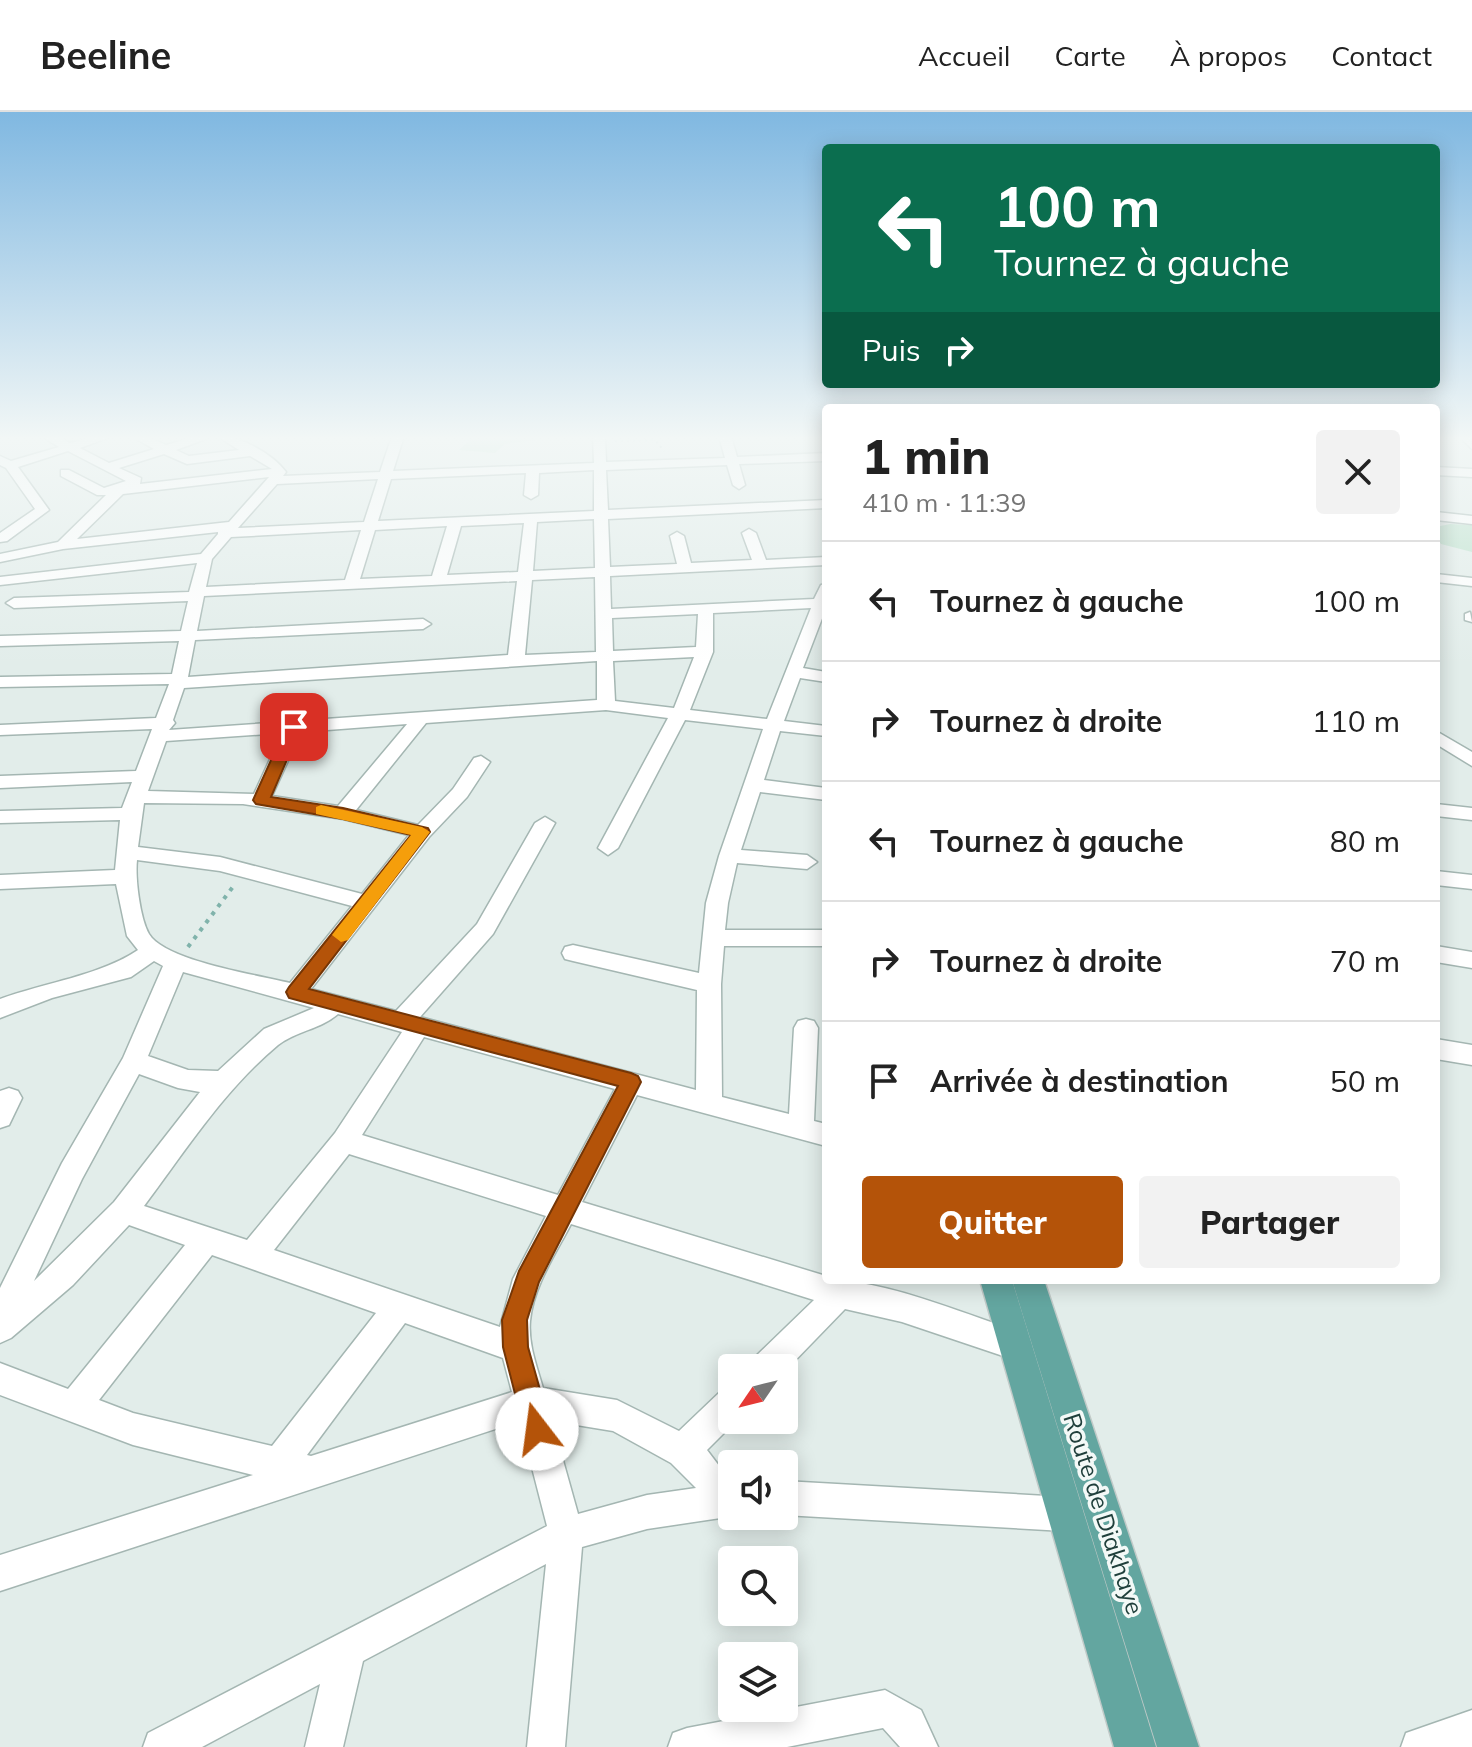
<!DOCTYPE html>
<html lang="fr">
<head>
<meta charset="utf-8">
<style>
	body { margin:0; font-family:Mulish,sans-serif; background:#f2f2f2; color:#222; height:100vh; display:flex; flex-direction:column; font-size:30px; white-space:nowrap }
	* { box-sizing:border-box; margin:0 }
	p { font-size:26px; color:#767676 }
	.icon { flex:none; width:44px; height:44px; fill:none; stroke:currentColor; stroke-width:2; stroke-linecap:round; stroke-linejoin:round }
	.map { position:relative; flex:1; overflow:hidden }
	.side { position:absolute; left:822px; top:292px; width:618px; height:880px; display:flex; flex-direction:column; background:#fff; border-radius:8px; box-shadow:0 4px 20px #0003 }
	.side>* { flex:none }
	.hud { position:absolute; left:822px; top:32px; width:618px; height:244px; border-radius:8px; box-shadow:0 4px 20px #0003; background:#0b6e4f; color:#fff; overflow:hidden }
	.needle { width:52px; rotate:235deg }
	.controls { position:absolute; left:718px; top:1242px; display:grid; gap:16px }
	.controls a { display:grid; place-items:center; width:80px; height:80px; border-radius:8px; background:#fff; box-shadow:0 4px 20px #0003; font-size:40px }
	.pin { position:absolute; display:grid; place-items:center; width:68px; height:68px; color:#fff; margin:-34px; border-radius:16px; box-shadow:0 4px 12px #0006 }
	.me { position:absolute; width:88px; margin:-44px; rotate:345deg; stroke-linejoin:round; filter:drop-shadow(0 0 6px #0008) }
	.turn { display:flex; align-items:center; gap:28px; height:168px; padding:0 40px; font-size:36px }
	.turn .icon { width:104px; height:104px; stroke-width:2.5 }
	.turn b { display:block; font-size:56px; line-height:68px }
	.then { display:flex; align-items:center; height:76px; padding:0 40px; background:#0003; gap:16px; font-size:30px }
	.round { display:grid; place-items:center; flex:none; width:84px; height:84px; border-radius:8px; background:#f2f2f2 }
	.head { display:flex; align-items:center; justify-content:space-between; height:136px; padding:0 40px }
	h1 { font-size:48px; font-weight:800; line-height:60px }
	.button { display:flex; gap:16px; margin-top:auto; padding:16px 40px }
	.button a { flex:1; height:92px; border-radius:8px; background:#b45309; color:#fff; font-size:32px; font-weight:800; line-height:92px; text-align:center }
	.button a+a { background:#f2f2f2; color:#222 }
	ul { padding:0; list-style:none }
	li { display:flex; align-items:center; gap:24px; height:120px; padding:0 40px; border-top:2px solid #e0e0e0 }
	li div { flex:1 }
	li b { display:block; font-size:30px }
	li em { font-style:normal }
	header { display:flex; align-items:center; gap:48px; box-sizing:border-box; height:112px; padding:0 40px; background:#fff; border-bottom:2px solid #e0e0e0 }
	header strong { font-size:38px }
	nav { display:flex; gap:44px; margin-inline-start:auto; font-size:28px }
	.map>svg:first-child { display:block }
	.green { fill:#b9e0ca }
	.lines { fill:none; stroke-linecap:round; stroke-linejoin:round }
	.minor-casing { stroke:#a4b6b2; stroke-width:3 }
	.major-casing { stroke:#c1cac8; stroke-width:3 }
	.path-far1 { stroke:#80b3ab; stroke-width:2; stroke-dasharray:2 4; stroke-linecap:butt }
	.path { stroke:#80b3ab; stroke-width:4; stroke-dasharray:4 6; stroke-linecap:butt }
	.minor { fill:#fff; fill-rule:evenodd }
	.major { fill:#63a6a0; fill-rule:evenodd }
	.route { fill:#b45309; stroke:#753606; stroke-width:2 }
	.slow { fill:#f59e0b }
	.labels { text-anchor:middle; stroke-width:7; stroke-linejoin:round; paint-order:stroke }
	.near-street-label { font-size:24px; fill:#20403c; stroke:#f3f9f7 }
</style>
</head>
<body>
<header>
<strong>Beeline</strong>
<nav><a>Accueil</a><a>Carte</a><a>À propos</a><a>Contact</a></nav>
</header>
<div class="map">
<svg width="1472" height="1635" viewBox="0 0 1472 1635">
	<rect width="100%" height="100%" fill="#e2edea"/>
	<!-- green -->
	<g class="green">
		<path d="M455 324H541L543 327 505 332 495 341 459 338 469 329Z"/>
		<path d="M1450 412 1472 413V440L1441 432 1436 425V415Z"/>
	</g>
	<g class="lines">
		<!-- minor casing -->
		<g class="minor-casing">
			<g id="minor">
				<path d="M41 324H56L70 331 95 324H113L80 336 109 351 154 337 131 324H146L166 333 197 324H214L176 338 189 344 239 338 217 324C239 323 273 342 286 360L283 364 380 360 392 324H404L393 359 594 351 593 324H605L606 350 725 346 719 324H731L737 345 826 341V349L739 352 745 373 739 377 733 373 727 353 606 358 608 398 826 388V396L608 407 610 455 677 452 670 424 677 420 684 424 691 451 752 448 742 421 749 417 756 421 766 448 826 445V453L610 464 611 497 814 487 821 473 826 472V496L803 556 826 560V570L800 566 784 609 826 614V624L780 619 764 668 826 676V688L760 680 741 738 807 743 817 750 807 757 737 751 728 791 725 818H826V834H724L721 872 722 985 789 1002 794 916 798 909 806 907 814 909 818 916 814 1009 826 1012V1034L637 983 582 1090 826 1164V1168C886 1168 958 1200 1015 1218L1026 1222 1030 1233 1026 1244 1015 1248 902 1210 845 1197 784 1260V1256H750L755 1245 814 1188 571 1112C556 1141 533 1175 530 1209 528 1232 537 1255 543 1276L617 1288 679 1319 721 1279 732 1274V1308H737L707 1338 732 1371 734 1404 647 1417 582 1435 565 1635H527L546 1452 363 1549 343 1635H305L320 1572 202 1635H143L148 1621 547 1414 520 1309 0 1479V1443L253 1363 133 1333 0 1283V1251L68 1277 185 1133 129 1113 73 1173 11 1226 0 1231V1176L62 1051 123 946 163 854 154 849 131 865 52 886 0 906V887C44 871 101 863 138 838L127 824 116 772 0 777V763L115 758 120 708 0 711V699L122 696 132 670 0 676V664L136 659 152 617 0 623V613L156 606 169 572 0 575V565L172 562 179 529 0 534V524L181 519 188 489 14 496 6 491 14 486 189 480 197 451 0 473V465L201 442 218 422V420L63 437 0 450V442L58 430 106 383H97L61 364V358H69L104 376 126 369 68 339 18 355 49 398 7 429 0 430V421L35 397 6 356 0 353V344L11 349 59 335ZM164 342 187 352 250 344 272 357 140 372 141 366 119 356ZM594 358V399L378 409 391 367 526 361 524 383 531 387 538 383 539 361ZM269 365 229 410 77 427 123 382ZM378 367 364 410 238 416 277 372ZM594 407 595 456 533 459 537 410ZM524 411 518 460 447 463 461 414ZM447 414 432 464 360 467 375 418ZM361 418 345 468 206 475 212 447 231 425ZM595 465 596 540 525 543 532 468ZM517 469 508 543 188 565 195 528 423 517 431 512 423 507 197 519 204 484ZM811 496 767 607 690 598 713 540V501ZM698 502 696 535 613 539 612 506ZM694 545 674 596 615 589 613 549ZM597 549V588L169 618 175 611 173 608 184 576ZM606 598 668 606 598 736 608 743 618 736 685 608 763 617 719 744 706 791 699 861 573 833 565 835 562 841 565 847 573 849 697 878 696 978 420 905 493 822 555 711 545 705 535 711 477 812 396 899 311 877 429 725 467 685 490 650 481 644 474 646 453 677 418 713 356 698 426 611ZM407 612 338 694 272 684 301 620ZM282 621 254 682 148 679 166 629ZM144 691 243 692 343 707 409 723 362 782 220 745 138 735ZM137 748 220 759 352 794 290 871C258 863 165 849 149 822 140 806 135 766 137 748ZM183 860 314 896 264 917 218 959 188 958 148 944ZM338 902 402 920 335 1021 247 1128 144 1094C186 1038 224 978 278 933 296 919 321 917 338 902ZM424 925 615 977 558 1083 362 1023ZM139 962 178 976 200 980 114 1090 34 1169 82 1067ZM349 1042 546 1104 513 1167 500 1215 274 1138ZM212 1143 376 1201 272 1334 133 1301 99 1288ZM405 1211 503 1246 512 1280 311 1344 307 1343ZM552 1309 613 1319 671 1351 696 1376 647 1383 578 1402Z"/>
				<path d="M1459 324H1471L1472 337Z"/>
				<path d="M1436 355 1472 357V365L1436 363Z"/>
				<path d="M1436 400 1472 404V412L1436 408Z"/>
				<path d="M1436 462 1472 466V474L1436 470Z"/>
				<path d="M1470 500 1472 510 1465 508V502Z"/>
				<path d="M1436 619 1472 640V654L1436 632Z"/>
				<path d="M1436 692 1472 696V708L1436 704Z"/>
				<path d="M1436 759 1472 763V777L1436 773Z"/>
				<path d="M1436 834 1472 840V856L1436 850Z"/>
				<path d="M1436 927 1472 933V953L1436 947Z"/>
				<path d="M9 976 18 979 22 986 9 1013 0 1016V979Z"/>
				<path d="M784 1369 1064 1385 1076 1390 1081 1402 1076 1414 1064 1419 784 1403Z"/>
				<path d="M885 1578 921 1598 938 1635H900L883 1616 787 1635H668L673 1621 687 1616Z"/>
				<path d="M1472 1598V1635H1401L1406 1621Z"/>
			</g>
		</g>
		<!-- major casing -->
		<g class="major-casing">
			<g id="major">
				<path d="M980 1168H1012L1156 1635H1114Z"/>
				<path d="M1012 1168H1044L1199 1635H1157Z"/>
			</g>
		</g>
		<!-- path-far1 -->
		<path class="path-far1" d="M615 329 655 328 664 339"/>
		<!-- path -->
		<path class="path" d="M188 835 235 772"/>
		<!-- minor -->
		<use href="#minor" class="minor"/>
		<!-- major -->
		<use href="#major" class="major"/>
	</g>
	<!-- sky -->
	<linearGradient id="sky" x2="0" y2="1"><stop stop-color="#80b8e1"/><stop offset="0.59" stop-color="#f2f7f6"/><stop offset="1" stop-color="#f2f7f6" stop-opacity="0"/></linearGradient>
	<rect width="1472" height="553" fill="url(#sky)"/>
	<!-- route -->
	<path class="route" d="M294 610 301 615 271 685 343 696 428 716 430 720 309 877 631 961 638 964 641 970 539 1170 527 1208 528 1235 551 1317 547 1326 537 1330 528 1326 524 1317 503 1235 502 1208 519 1159 618 974 289 886 286 880 289 875 411 723 343 707 256 692 253 688 286 615Z"/>
	<!-- slow -->
	<path class="slow" d="M321 693 422 715 430 720 348 828 341 830 332 823 335 819 411 723 316 702V695Z"/>
	<g class="labels">
		<!-- near-street labels -->
		<g class="near-street-label">
			<text transform="translate(1103 1402) rotate(72)" y="8">Route de Diakhaye</text>
		</g>
	</g>
</svg>
<div class="controls">
<a><svg class="needle" viewBox="-14 -14 28 28"><path d="M0-13l5 13h-10z" fill="#e53935"/><path d="M0 13l5-13h-10z" fill="#767676"/></svg></a>
<a><svg class="icon" aria-label="sound" viewBox="0 0 24 24"><path d="M4 9h4l5-4v14l-5-4H4zM17 9q2 3 0 6"/></svg></a>
<a><svg class="icon" aria-label="search" viewBox="0 0 24 24"><circle cx="10" cy="10" r="6"/><path d="M15 15l6 6"/></svg></a>
<a><svg class="icon" aria-label="layers" viewBox="0 0 24 24"><path d="M12 4l9 5-9 5-9-5zM3 14l9 5 9-5"/></svg></a>
</div>
<div class="pin" style="left:294px;top:615px;background:#d93025"><svg class="icon" aria-label="arrive" viewBox="0 0 24 24"><path d="M6 21V4h12l-3 4 3 4H6"/></svg></div>
<svg class="me" style="left:537px;top:1317px" viewBox="-20 -20 40 40"><circle r="19" fill="#fff"/><path d="M0-13L10 11 0 6-10 11z" fill="#b45309"/></svg>
<div class="hud">
<div class="turn"><svg class="icon" aria-label="left" viewBox="0 0 24 24"><path d="M17 20v-9H6M10 6l-5 5 5 5"/></svg><div><b>100 m</b>Tournez à gauche</div></div>
<div class="then">Puis<svg class="icon" aria-label="right" viewBox="0 0 24 24"><path d="M7 20v-9h11M14 6l5 5-5 5"/></svg></div>
</div>
<section class="side">
<div class="head"><div><h1>1 min</h1><p>410 m · 11:39</p></div><a class="round"><svg class="icon" aria-label="close" viewBox="0 0 24 24"><path d="M6 6l12 12M18 6L6 18"/></svg></a></div>
<ul>
<li><svg class="icon" aria-label="left" viewBox="0 0 24 24"><path d="M17 20v-9H6M10 6l-5 5 5 5"/></svg><div><b>Tournez à gauche</b></div><em>100 m</em></li>
<li><svg class="icon" aria-label="right" viewBox="0 0 24 24"><path d="M7 20v-9h11M14 6l5 5-5 5"/></svg><div><b>Tournez à droite</b></div><em>110 m</em></li>
<li><svg class="icon" aria-label="left" viewBox="0 0 24 24"><path d="M17 20v-9H6M10 6l-5 5 5 5"/></svg><div><b>Tournez à gauche</b></div><em>80 m</em></li>
<li><svg class="icon" aria-label="right" viewBox="0 0 24 24"><path d="M7 20v-9h11M14 6l5 5-5 5"/></svg><div><b>Tournez à droite</b></div><em>70 m</em></li>
<li><svg class="icon" aria-label="arrive" viewBox="0 0 24 24"><path d="M6 21V4h12l-3 4 3 4H6"/></svg><div><b>Arrivée à destination</b></div><em>50 m</em></li>
</ul>
<div class="button"><a>Quitter</a><a>Partager</a></div>
</section>
</div>
</body>
</html>
